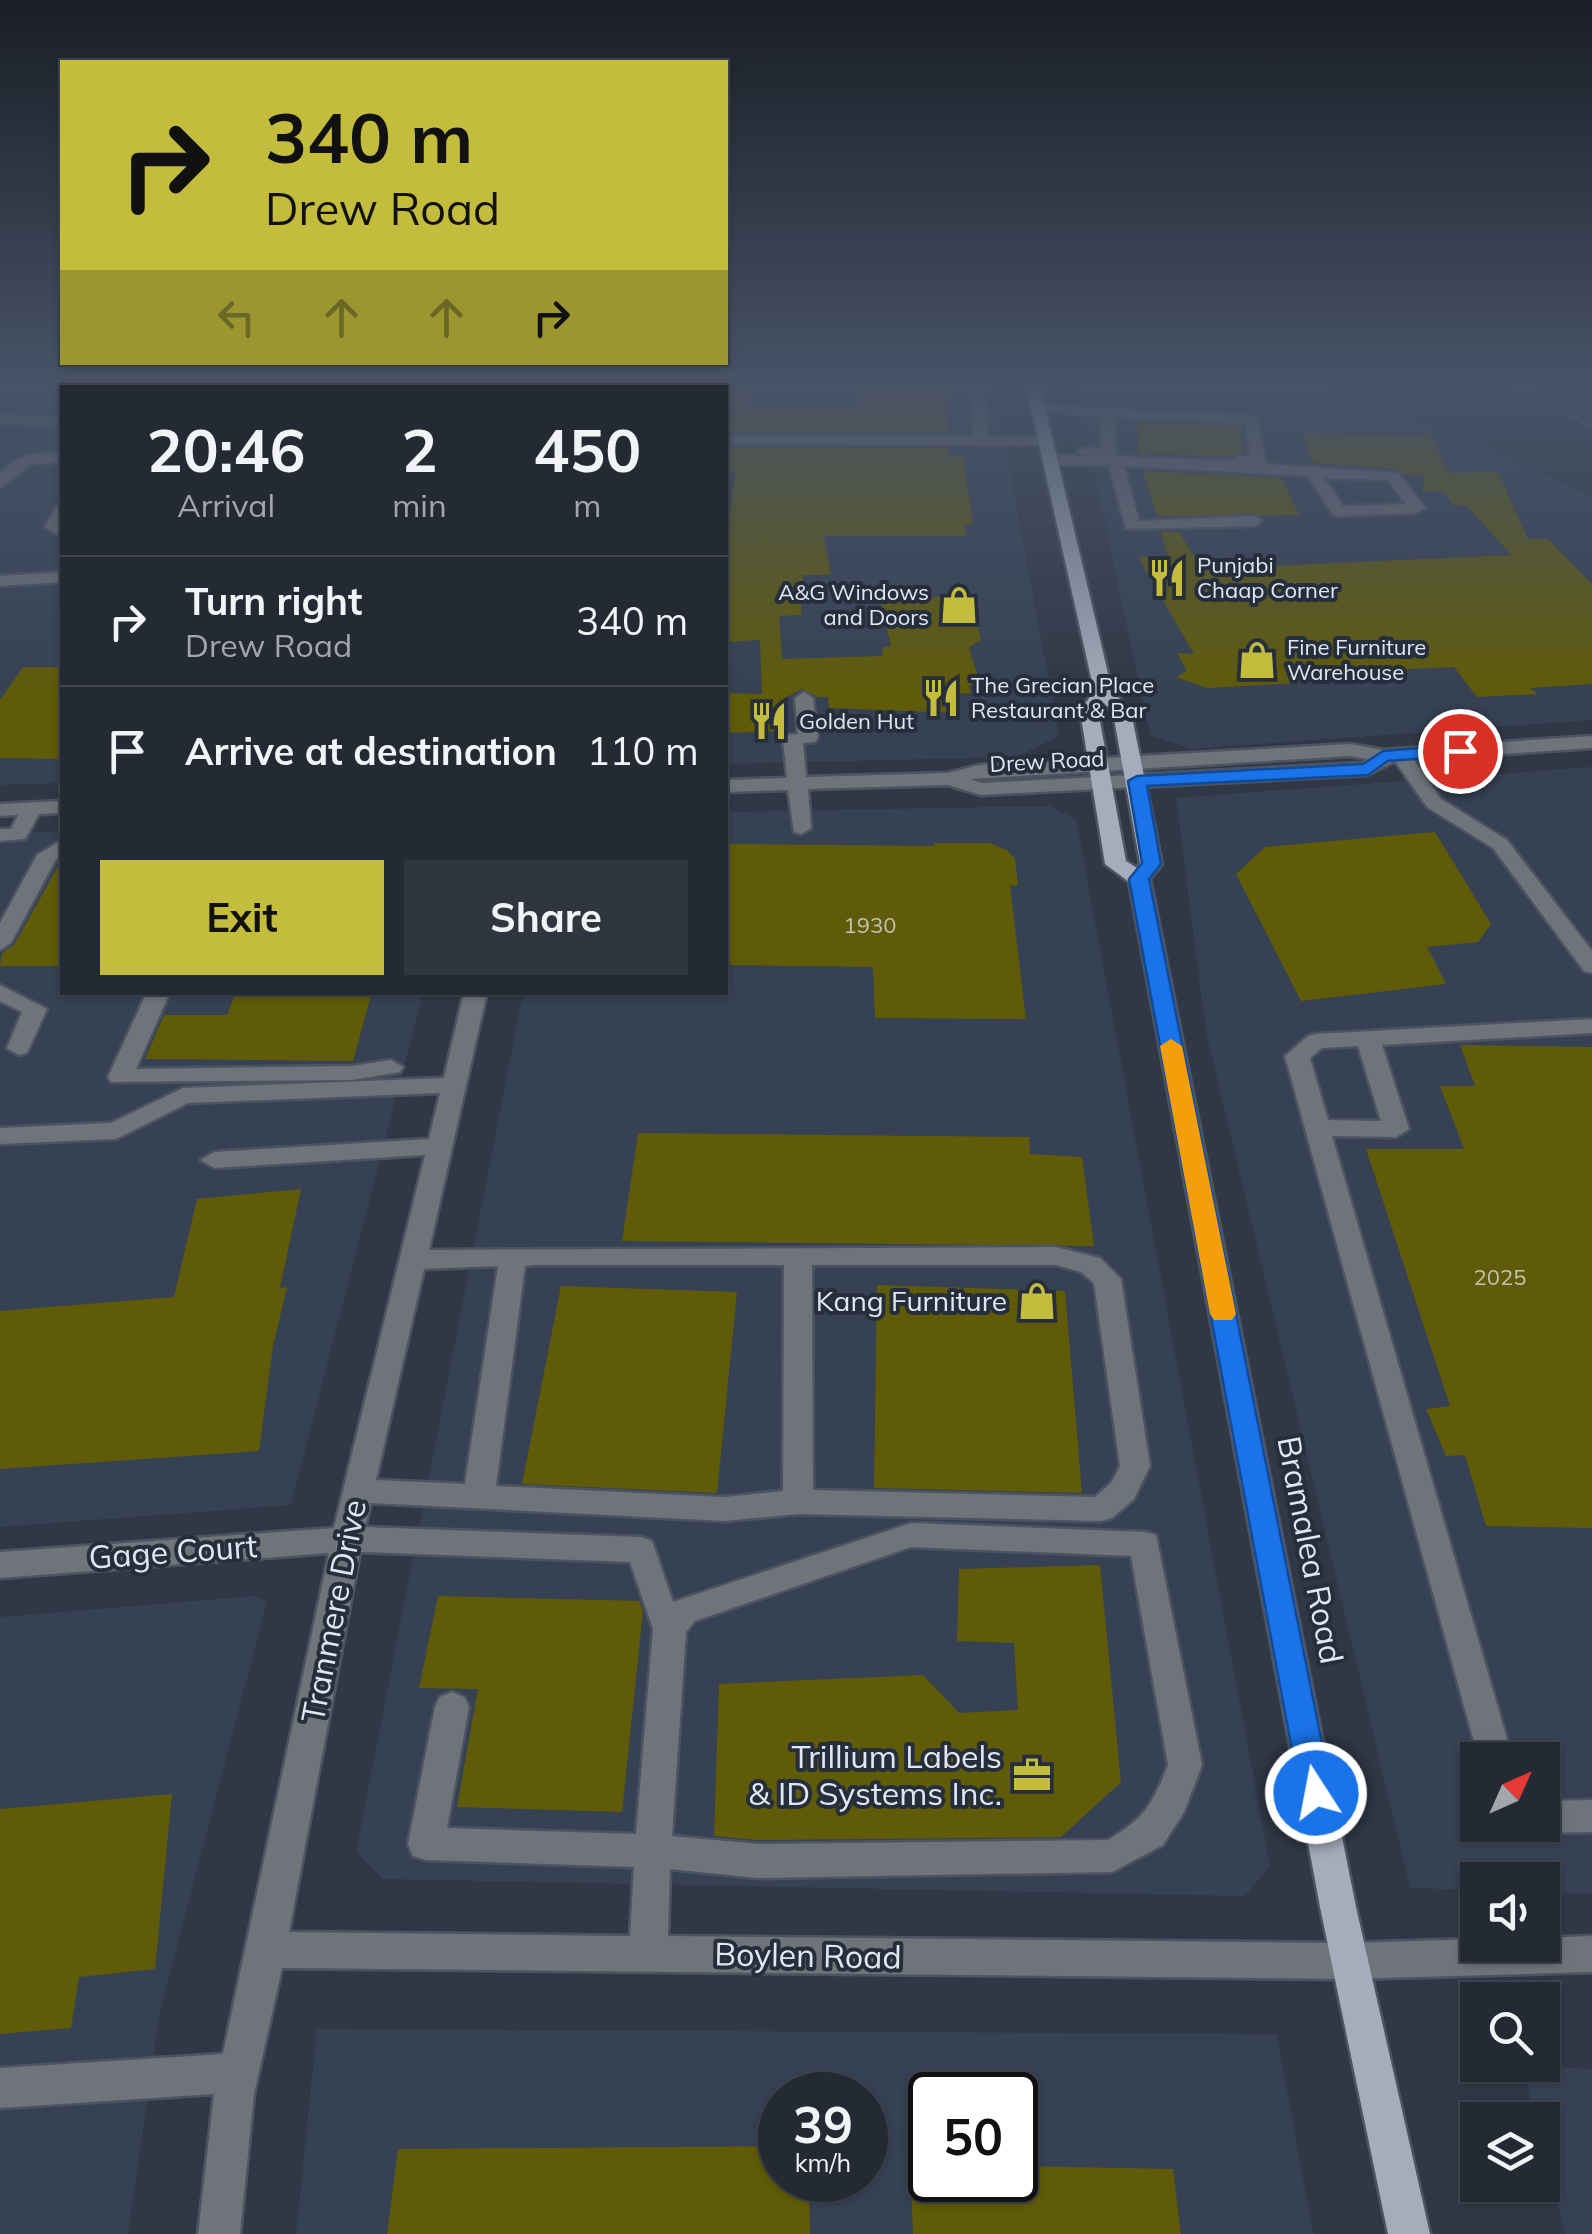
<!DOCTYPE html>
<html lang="en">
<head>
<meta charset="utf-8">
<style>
	body { margin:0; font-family:Mulish,sans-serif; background:#303640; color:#f1f3f6; height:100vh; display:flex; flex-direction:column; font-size:38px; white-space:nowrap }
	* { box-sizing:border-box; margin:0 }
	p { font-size:32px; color:#a3a7ac }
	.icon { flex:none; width:55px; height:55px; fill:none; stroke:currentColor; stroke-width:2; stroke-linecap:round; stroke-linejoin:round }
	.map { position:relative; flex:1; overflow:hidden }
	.drawer { position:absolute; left:60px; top:385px; width:668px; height:610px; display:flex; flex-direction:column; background:#242a34; border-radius:0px; box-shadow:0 2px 8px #0004,0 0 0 2px #41464f }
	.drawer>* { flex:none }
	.banner { position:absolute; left:60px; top:60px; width:668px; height:305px; border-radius:0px; box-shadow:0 2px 8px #0004,0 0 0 2px #41464f; background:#c4bc3d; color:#111; overflow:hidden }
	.needle { width:65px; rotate:45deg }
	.controls { position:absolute; left:1460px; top:1742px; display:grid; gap:20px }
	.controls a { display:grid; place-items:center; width:100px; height:100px; border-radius:0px; background:#242a34; box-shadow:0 2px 8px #0004,0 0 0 2px #41464f; font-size:50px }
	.speed { position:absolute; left:758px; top:2072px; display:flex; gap:20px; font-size:50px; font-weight:700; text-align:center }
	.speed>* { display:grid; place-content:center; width:130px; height:130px; border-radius:50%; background:#242a34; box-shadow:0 2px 8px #0004,0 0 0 2px #41464f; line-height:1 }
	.speed small { font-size:25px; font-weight:400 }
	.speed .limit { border:5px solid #111; border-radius:15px; background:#fff; color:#111 }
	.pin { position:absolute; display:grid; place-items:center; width:85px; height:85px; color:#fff; margin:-42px; border:5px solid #fff; border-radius:50%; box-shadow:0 2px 10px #0007 }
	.me { position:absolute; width:110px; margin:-55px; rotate:349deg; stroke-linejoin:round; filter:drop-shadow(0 0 8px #0008) }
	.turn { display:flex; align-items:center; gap:35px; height:210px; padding:0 40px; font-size:45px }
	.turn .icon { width:130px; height:130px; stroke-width:2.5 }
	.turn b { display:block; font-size:70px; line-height:85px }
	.lanes { display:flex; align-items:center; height:95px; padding:0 40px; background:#0003; justify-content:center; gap:50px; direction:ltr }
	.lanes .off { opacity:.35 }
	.eta { display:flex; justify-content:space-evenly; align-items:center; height:170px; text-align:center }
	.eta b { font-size:60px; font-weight:700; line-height:70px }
	.primary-button { display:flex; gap:20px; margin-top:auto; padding:20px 40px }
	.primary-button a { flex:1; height:115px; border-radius:0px; background:#c4bc3d; color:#111; font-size:40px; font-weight:700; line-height:115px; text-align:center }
	.primary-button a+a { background:#303640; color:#f1f3f6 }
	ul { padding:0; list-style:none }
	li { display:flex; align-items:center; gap:30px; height:130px; padding:0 40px; border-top:2px solid #41464f }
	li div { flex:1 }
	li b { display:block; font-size:38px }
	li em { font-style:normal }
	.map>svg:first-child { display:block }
	.built { fill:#364154; fill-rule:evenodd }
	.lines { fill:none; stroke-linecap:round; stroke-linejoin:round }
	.stream { stroke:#44567b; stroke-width:5 }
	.building { fill:#605b08 }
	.minor-casing { stroke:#4c5461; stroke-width:5 }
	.major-casing { stroke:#4c5461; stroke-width:5 }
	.minor { fill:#6f737a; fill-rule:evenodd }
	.major { fill:#a4adbb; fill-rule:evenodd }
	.route { fill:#1a73e8; stroke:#114b97; stroke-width:2.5 }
	.slow { fill:#f59e0b }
	.labels { text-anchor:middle; stroke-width:8; stroke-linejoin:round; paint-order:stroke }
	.far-poi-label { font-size:22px; fill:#e1e6ef; stroke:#262e3b; text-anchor:start }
	.far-street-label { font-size:22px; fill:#e1e6ef; stroke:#262e3b }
	.number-label { font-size:22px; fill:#c1c3b5 }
	.poi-label { font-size:28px; fill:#e1e6ef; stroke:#262e3b; text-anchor:end }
	.near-street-label { font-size:32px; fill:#e1e6ef; stroke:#262e3b }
	.near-poi-label { font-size:32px; fill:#e1e6ef; stroke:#262e3b; text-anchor:end }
</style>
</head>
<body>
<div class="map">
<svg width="1592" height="2234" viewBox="0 0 1592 2234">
	<rect width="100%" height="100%" fill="#303846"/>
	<!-- built -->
	<g class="built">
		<path d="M0 386H994L1059 736 1017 757 725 764V388H62V410L0 408Z"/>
		<path d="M1311 386 1334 391 1464 437 1592 496V720L1190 749 1150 735 1076 387Z"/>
		<path d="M0 431 62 434V783L0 785Z"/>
		<path d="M1592 767V1894L1543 1892 1542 1880H1478L1477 1890 1410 1888 1206 1032 1176 798ZM1478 1760H1542V1825H1478Z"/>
		<path d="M1049 806 1076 819 1270 1866 1245 1896 383 1879 356 1851 523 993 725 992V812Z"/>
		<path d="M62 832V992L423 993 291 1505 0 1527V833Z"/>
		<path d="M256 1596 267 1602 160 2012 128 2234H0V1617Z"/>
		<path d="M317 2029 1277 2034 1313 2234H296ZM780 2095H865V2180H780ZM930 2095H1015V2180H930Z"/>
		<path d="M1522 2066 1592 2069V2234H1565L1543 2145 1542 2120H1536Z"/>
	</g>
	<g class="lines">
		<!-- stream -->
		<path class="stream" d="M1512 386 1546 398 1592 429"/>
	</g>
	<!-- building -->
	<g class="building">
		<path d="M725 386H753L751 407 859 406 857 386H948V432H725Z"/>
		<path d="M1137 422 1240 426 1243 453 1232 457 1138 453Z"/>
		<path d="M1428 429 1449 473 1498 472 1528 539H1548L1592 584V684L1530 688 1538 694 1477 697 1454 667 1391 670 1381 679 1355 671 1294 674 1299 683 1207 688 1176 677 1187 671 1177 653 1194 654 1138 557 1168 556 1161 532H1179L1202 569 1512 555 1466 505H1453L1445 492 1423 491 1424 475H1404L1398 469 1313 463 1302 433 1427 436Z"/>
		<path d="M725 448H948V456H963L973 525H964L966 536H824L831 575H803L801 615 779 616 782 659 882 656 883 647 891 646 880 599 953 596 973 603 981 640 969 647 979 681 969 686 971 693 951 694 958 713 829 708 828 697H817L802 689 785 698 783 731 725 733V693L762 694 760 640 725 642V545L736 472H725Z"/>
		<path d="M1143 471 1282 478 1299 515 1157 516Z"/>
		<path d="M23 667H62V759L0 758V700Z"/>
		<path d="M1435 832 1491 924 1478 942 1427 947 1446 984 1301 1001 1236 874 1265 847Z"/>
		<path d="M935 843H989L1007 850 1015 859 1018 885 1010 886 1026 1019 875 1018 873 967 725 965V844L934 846Z"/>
		<path d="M62 859V966H0L2 953 14 945Z"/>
		<path d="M236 992H372L353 1061 145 1059 164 1015H227Z"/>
		<path d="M1460 1045 1592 1047V1528L1486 1526 1465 1455 1446 1456 1426 1409 1450 1406 1366 1149H1464L1440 1086H1475Z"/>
		<path d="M638 1133 1029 1137 1030 1154 1082 1157 1094 1246 622 1241Z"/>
		<path d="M301 1189 280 1288 287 1287 273 1346 259 1451 0 1469V1311L174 1297 197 1199Z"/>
		<path d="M877 1285 1065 1291 1082 1493 874 1488Z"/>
		<path d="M561 1286 737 1292 717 1493 522 1484Z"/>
		<path d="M1100 1565 1121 1782 1061 1837 758 1840 714 1836 719 1684 923 1675 959 1713 1018 1710 1014 1643 957 1641 959 1569Z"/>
		<path d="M438 1596 639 1601 643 1611 622 1812 457 1807 478 1689 419 1688Z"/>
		<path d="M172 1794 155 1969 79 1977 71 2028 0 2034V1809Z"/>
		<path d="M780 2146V2180H809L810 2234H387L398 2149Z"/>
		<path d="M1015 2166 1173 2169 1181 2234H913L911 2180H1015Z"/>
	</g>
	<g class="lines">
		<!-- minor casing -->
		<g class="minor-casing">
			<g id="minor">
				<path d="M76 386H90L75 388Z"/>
				<path d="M245 386H259L244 388Z"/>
				<path d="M422 386H436L421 388Z"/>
				<path d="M519 386H533L518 388Z"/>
				<rect x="581" y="386" width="14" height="2"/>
				<rect x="629" y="386" width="14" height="2"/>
				<path d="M969 386H983L989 436 1046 437 1053 441 1046 445 725 444V436H974Z"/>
				<path d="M1033 405 1256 416 1266 464 1398 473 1425 508 1417 513 1338 516 1332 514 1308 476 1124 466 1139 521 1254 516 1262 521 1254 526 1126 529 1109 465H1050L1042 460 1050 455 1083 456 1078 452 1080 449 1101 448V416L1038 412 1033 411ZM1115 417 1245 423 1251 456 1236 457 1234 461 1113 456 1116 453ZM1324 478 1388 480 1406 504 1343 506Z"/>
				<path d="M0 415 62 418V426L0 423Z"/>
				<path d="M43 453 62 454V462L32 464 0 488V473C12 460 25 455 43 453Z"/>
				<path d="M62 505V537L45 527 56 507Z"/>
				<path d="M62 572V582L0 586V576Z"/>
				<path d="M804 692 813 698 818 738 815 742 803 743 806 777 948 773 979 765 1350 744 1383 750 1592 736V748L1414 760 1441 799 1507 840 1592 951V973L1584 971 1493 848 1427 807 1395 761 1367 775 981 795 948 785 808 789 811 828 801 834 794 832 788 790 725 792V780L787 778 783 739 786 735 798 734 795 698ZM1350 756 1367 759 1362 763 982 783 971 779Z"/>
				<path d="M62 801V813L39 814 25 839 0 841V829H11L18 815 0 816V804Z"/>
				<path d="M62 840V855L56 859 11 943 0 950V923L37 855Z"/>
				<path d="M0 985 47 1009 27 1053 19 1055 7 1048 22 1012 0 1001Z"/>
				<path d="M147 992H170L136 1069 352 1066 391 1060 403 1067 400 1072 352 1080 111 1082 108 1077Z"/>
				<path d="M464 992H487L429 1250 1056 1247 1100 1258 1121 1279 1150 1466 1134 1499 1112 1518 1101 1521 798 1514 724 1521 371 1503 365 1527 641 1537 652 1541 673 1602 911 1523 1145 1532 1156 1535 1202 1765 1184 1812 1163 1845 1112 1872 758 1878 670 1869 668 1936 1349 1943 1478 1939V1945H1542V1938L1592 1936V1972L1349 1979 282 1968 254 2094 240 2234H198L214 2094 0 2108V2068L223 2054 329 1553 0 1578V1552L334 1528 425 1155 214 1168 201 1160 214 1152 429 1139 440 1093 188 1103 116 1139 0 1144V1128L111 1123 183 1088 444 1078ZM536 1265H784L783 1491 724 1497 496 1486 525 1266ZM812 1265H1056L1081 1272 1094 1283 1120 1466 1111 1483 1095 1497 813 1490ZM498 1266 465 1484 376 1480 424 1269ZM911 1547 1131 1556 1168 1765C1152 1805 1145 1818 1108 1840L758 1844 672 1836 686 1632 695 1621ZM360 1552 630 1562 653 1629 636 1834 447 1828 469 1707 464 1697 452 1692 440 1697 435 1707 408 1844 413 1856 426 1860 634 1867 630 1936 289 1932Z"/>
				<path d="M1592 1019V1033L1382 1045 1409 1129 1396 1137 1332 1136 1513 1760H1479L1285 1056 1308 1036 1316 1034ZM1358 1046 1381 1121 1328 1120 1310 1058 1322 1048Z"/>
				<path d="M1592 1800V1832L1542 1833 1528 1825H1542V1801Z"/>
			</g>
		</g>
		<!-- major casing -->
		<g class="major-casing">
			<path id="major" d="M1026 386H1040L1112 690 1131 712 1162 864 1150 879 1356 1907 1430 2234H1388L1320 1907 1129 882 1105 864 1080 711 1094 691ZM1104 703 1113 713 1140 863 1137 868 1126 861 1098 711Z"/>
		</g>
		<!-- minor -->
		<use href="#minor" class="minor"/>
		<!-- major -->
		<use href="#major" class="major"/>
	</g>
	<!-- sky -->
	<linearGradient id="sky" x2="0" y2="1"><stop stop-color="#1a1f26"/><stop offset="0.55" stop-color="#485368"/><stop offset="1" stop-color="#485368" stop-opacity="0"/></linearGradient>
	<rect width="1592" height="699" fill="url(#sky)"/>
	<!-- route -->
	<path class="route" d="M1460 745 1469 751 1467 755 1388 761 1368 775 1147 786 1161 864 1149 879 1332 1793 1327 1803 1316 1807 1305 1803 1300 1793 1129 879 1142 863 1128 781 1137 776 1363 764 1383 751Z"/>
	<!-- slow -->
	<path class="slow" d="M1171 1039 1182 1046 1236 1314 1232 1320H1214L1210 1314 1160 1046Z"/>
	<!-- icons -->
	<defs>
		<g id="restaurant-bare" transform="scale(3)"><path d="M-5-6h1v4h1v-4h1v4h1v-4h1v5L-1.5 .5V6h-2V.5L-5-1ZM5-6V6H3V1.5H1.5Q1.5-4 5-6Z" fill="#c4bc3d" stroke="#262e3b" stroke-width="2.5" paint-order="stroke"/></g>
		<g id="shop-bare" transform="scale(3)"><path d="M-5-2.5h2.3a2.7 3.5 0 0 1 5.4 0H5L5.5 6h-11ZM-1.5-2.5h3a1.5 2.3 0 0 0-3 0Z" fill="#c4bc3d" stroke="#262e3b" stroke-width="2.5" paint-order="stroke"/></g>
		<g id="office-bare" transform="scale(3)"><path d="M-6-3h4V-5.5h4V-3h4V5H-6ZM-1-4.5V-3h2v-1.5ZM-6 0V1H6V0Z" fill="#c4bc3d" stroke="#262e3b" stroke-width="2.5" paint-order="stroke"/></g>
	</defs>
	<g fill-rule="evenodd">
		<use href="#restaurant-bare" x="1167" y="578"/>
		<use href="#shop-bare" x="959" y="605"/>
		<use href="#shop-bare" x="1257" y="660"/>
		<use href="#restaurant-bare" x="941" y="698"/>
		<use href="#restaurant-bare" x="769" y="721"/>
		<use href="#shop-bare" x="1037" y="1301"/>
		<use href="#office-bare" x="1032" y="1775"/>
	</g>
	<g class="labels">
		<!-- far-poi labels -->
		<g class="far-poi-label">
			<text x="1197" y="573">Punjabi<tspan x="1197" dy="25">Chaap Corner</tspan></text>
			<text x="929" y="600" text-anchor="end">A&amp;G Windows<tspan x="929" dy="25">and Doors</tspan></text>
			<text x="1287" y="655">Fine Furniture<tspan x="1287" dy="25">Warehouse</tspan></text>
			<text x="971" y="693">The Grecian Place<tspan x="971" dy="25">Restaurant &amp; Bar</tspan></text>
			<text x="799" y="729">Golden Hut</text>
		</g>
		<!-- far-street labels -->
		<g class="far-street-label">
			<text transform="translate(1047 761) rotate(-3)" y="8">Drew Road</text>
		</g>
		<!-- number labels -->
		<g class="number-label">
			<text x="870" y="933">1930</text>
			<text x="1500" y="1285">2025</text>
		</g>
		<!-- poi labels -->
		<g class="poi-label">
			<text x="1007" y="1311">Kang Furniture</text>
		</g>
		<!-- near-street labels -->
		<g class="near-street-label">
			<text transform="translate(1310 1550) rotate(79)" y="11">Bramalea Road</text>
			<text transform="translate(173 1552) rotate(-4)" y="11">Gage Court</text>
			<text transform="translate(334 1611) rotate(-79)" y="11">Tranmere Drive</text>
			<text transform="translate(808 1956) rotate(1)" y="11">Boylen Road</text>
		</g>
		<!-- near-poi labels -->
		<g class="near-poi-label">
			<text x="1002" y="1768">Trillium Labels<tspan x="1002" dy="37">&amp; ID Systems Inc.</tspan></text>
		</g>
	</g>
</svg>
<div class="controls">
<a><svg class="needle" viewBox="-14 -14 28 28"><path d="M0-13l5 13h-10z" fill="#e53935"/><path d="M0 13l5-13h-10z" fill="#a3a7ac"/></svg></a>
<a><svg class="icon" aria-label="sound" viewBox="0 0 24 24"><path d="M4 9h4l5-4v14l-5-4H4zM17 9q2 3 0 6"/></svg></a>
<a><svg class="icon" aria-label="search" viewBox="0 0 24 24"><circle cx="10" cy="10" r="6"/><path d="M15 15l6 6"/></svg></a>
<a><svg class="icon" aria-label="layers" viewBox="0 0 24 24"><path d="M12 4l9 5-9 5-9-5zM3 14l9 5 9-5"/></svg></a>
</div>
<div class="speed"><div>39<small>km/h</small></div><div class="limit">50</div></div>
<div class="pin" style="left:1460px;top:751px;background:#d93025"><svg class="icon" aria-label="arrive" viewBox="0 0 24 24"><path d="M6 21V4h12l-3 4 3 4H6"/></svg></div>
<svg class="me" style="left:1316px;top:1793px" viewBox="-20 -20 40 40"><circle r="17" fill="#1a73e8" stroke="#fff" stroke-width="3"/><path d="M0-11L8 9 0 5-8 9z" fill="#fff"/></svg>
<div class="banner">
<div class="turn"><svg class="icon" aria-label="right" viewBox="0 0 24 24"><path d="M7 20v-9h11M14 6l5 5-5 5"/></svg><div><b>340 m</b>Drew Road</div></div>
<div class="lanes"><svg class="icon off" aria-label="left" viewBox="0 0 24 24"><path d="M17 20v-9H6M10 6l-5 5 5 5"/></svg><svg class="icon off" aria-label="ahead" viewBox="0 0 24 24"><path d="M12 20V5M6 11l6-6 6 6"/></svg><svg class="icon off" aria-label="ahead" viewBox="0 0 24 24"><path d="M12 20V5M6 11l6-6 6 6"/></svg><svg class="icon" aria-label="right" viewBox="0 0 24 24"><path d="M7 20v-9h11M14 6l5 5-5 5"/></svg></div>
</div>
<section class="drawer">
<div class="eta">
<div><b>20:46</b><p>Arrival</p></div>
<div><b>2</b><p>min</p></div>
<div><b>450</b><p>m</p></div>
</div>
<ul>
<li><svg class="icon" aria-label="right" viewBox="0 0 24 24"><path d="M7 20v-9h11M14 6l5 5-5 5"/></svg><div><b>Turn right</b><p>Drew Road</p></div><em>340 m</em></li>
<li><svg class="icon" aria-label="arrive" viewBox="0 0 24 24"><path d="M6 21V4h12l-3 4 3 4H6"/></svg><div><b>Arrive at destination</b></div><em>110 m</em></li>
</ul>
<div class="primary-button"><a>Exit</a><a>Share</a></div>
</section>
</div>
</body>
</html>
